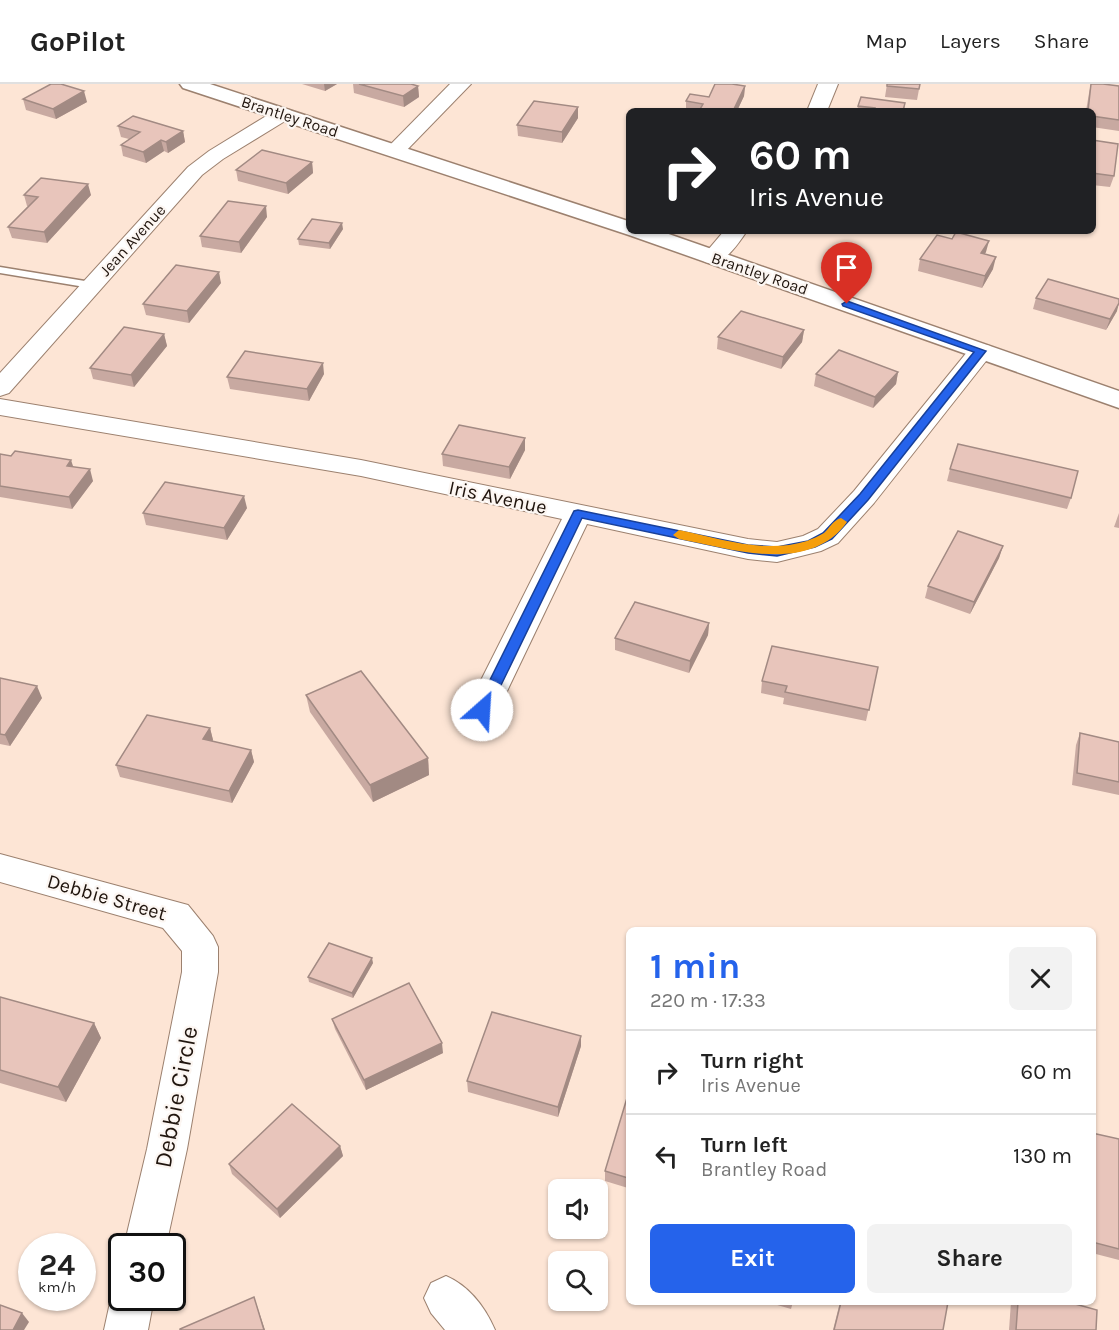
<!DOCTYPE html>
<html lang="en">
<head>
<meta charset="utf-8">
<style>
	body { margin:0; font-family:Karla,sans-serif; background:#f2f2f2; color:#222; height:100vh; display:flex; flex-direction:column; font-size:22px; white-space:nowrap }
	* { box-sizing:border-box; margin:0 }
	p { font-size:20px; color:#767676 }
	.icon { flex:none; width:33px; height:33px; fill:none; stroke:currentColor; stroke-width:2; stroke-linecap:round; stroke-linejoin:round }
	.map { position:relative; flex:1; overflow:hidden }
	.details { position:absolute; left:626px; top:843px; width:470px; height:378px; display:flex; flex-direction:column; background:#fff; border-radius:9px; box-shadow:0 2px 4px #0004 }
	.details>* { flex:none }
	.guide { position:absolute; left:626px; top:24px; width:470px; height:126px; border-radius:9px; box-shadow:0 2px 4px #0004; background:#202124; color:#fff; overflow:hidden }
	.controls { position:absolute; left:548px; top:1095px; display:grid; gap:12px }
	.controls a { display:grid; place-items:center; width:60px; height:60px; border-radius:9px; background:#fff; box-shadow:0 2px 4px #0004; font-size:30px }
	.speed { position:absolute; left:18px; top:1149px; display:flex; gap:12px; font-size:30px; font-weight:700; text-align:center }
	.speed>* { display:grid; place-content:center; width:78px; height:78px; border-radius:50%; background:#fff; box-shadow:0 2px 4px #0004; line-height:1 }
	.speed small { font-size:15px; font-weight:400 }
	.speed .limit { border:3px solid #111; border-radius:9px; background:#fff; color:#111 }
	.pin { position:absolute; display:grid; place-items:center; width:51px; height:51px; color:#fff; margin:-62px -26px; border-radius:50% 50% 50% 0; rotate:-45deg; box-shadow:0 0 6px #0007 }
	.pin .icon { rotate:45deg }
	.me { position:absolute; width:66px; margin:-33px; rotate:26deg; stroke-linejoin:round; filter:drop-shadow(0 0 4px #0008) }
	.turn { display:flex; align-items:center; gap:21px; height:126px; padding:0 24px; font-size:27px }
	.turn .icon { width:78px; height:78px; stroke-width:2.5 }
	.turn b { display:block; font-size:42px; line-height:51px }
	.round { display:grid; place-items:center; flex:none; width:63px; height:63px; border-radius:9px; background:#f2f2f2 }
	.head { display:flex; align-items:center; justify-content:space-between; height:102px; padding:0 24px }
	h1 { font-size:36px; font-weight:700; line-height:45px; color:#2563eb }
	.primary-button { display:flex; gap:12px; margin-top:auto; padding:12px 24px }
	.primary-button a { flex:1; height:69px; border-radius:9px; background:#2563eb; color:#fff; font-size:24px; font-weight:700; line-height:69px; text-align:center }
	.primary-button a+a { background:#f2f2f2; color:#222 }
	ul { padding:0; list-style:none }
	li { display:flex; align-items:center; gap:18px; height:84px; padding:0 24px; border-top:2px solid #e0e0e0 }
	li div { flex:1 }
	li b { display:block; font-size:22px }
	li em { font-style:normal }
	header { display:flex; align-items:center; gap:36px; box-sizing:border-box; height:84px; padding:0 30px; background:#fff; border-bottom:2px solid #e0e0e0 }
	header strong { font-size:28px }
	nav { display:flex; gap:33px; margin-inline-start:auto; font-size:21px }
	.map>svg:first-child { display:block }
	.lines { fill:none; stroke-linecap:round; stroke-linejoin:round }
	.service-casing { stroke:#9c816f; stroke-width:3 }
	.minor-casing { stroke:#9c816f; stroke-width:2 }
	.tertiary-casing { stroke:#9c816f; stroke-width:3 }
	.service { fill:#fff; fill-rule:evenodd }
	.minor { fill:#fff; fill-rule:evenodd }
	.tertiary { fill:#fff; fill-rule:evenodd }
	.wall { fill:#c8a9a1 }
	.shaded-wall { fill:#a28a83 }
	.building { fill:#e8c5bb; stroke:#a28a83; stroke-width:1.5 }
	.route { fill:#2563eb; stroke:#184099; stroke-width:1.5 }
	.slow { fill:#f59e0b }
	.labels { text-anchor:middle; stroke-width:4.5; stroke-linejoin:round; paint-order:stroke }
	.far-street-label { font-size:16px; fill:#20150e; stroke:#fcf6f2 }
	.street-label { font-size:20px; fill:#20150e; stroke:#fcf6f2 }
	.near-street-label { font-size:24px; fill:#20150e; stroke:#fcf6f2 }
</style>
</head>
<body>
<header>
<strong>GoPilot</strong>
<nav><a>Map</a><a>Layers</a><a>Share</a></nav>
</header>
<div class="map">
<svg width="1119" height="1246" viewBox="0 0 1119 1246">
	<rect width="100%" height="100%" fill="#fde5d5"/>
	<g class="lines">
		<!-- service casing -->
		<g class="service-casing">
			<path id="service" d="M0 183 91 198 97 201 91 204 0 189Z"/>
		</g>
		<!-- minor casing -->
		<g class="minor-casing">
			<g id="minor">
				<path d="M450 0H471L403 70 396 72 389 70 386 66 389 62Z"/>
				<path d="M818 0H838L827 27H807Z"/>
				<path d="M283 24 290 26 293 30 290 34 223 75 202 91 9 309 0 312V289L188 83 209 67 276 26Z"/>
				<path d="M724 147H747C737 161 724 183 705 178L702 173Z"/>
				<path d="M981 260 990 262 993 267 990 272 874 419 838 459 821 467 777 478 748 475 587 440 498 626 493 634 482 638 471 634 466 626 562 435 361 392 0 331V315L361 376 748 455 777 458 803 452 818 445 854 407 972 262Z"/>
				<path d="M0 770 188 821 213 852 218 863V888L187 1065 166 1162H124L147 1065 182 888V867L163 844 0 798Z"/>
				<path d="M446 1192C469 1202 485 1223 495 1246H445L431 1229 424 1214 431 1199Z"/>
				<path d="M122 1197V1214H154L148 1246H104L111 1214 118 1199Z"/>
			</g>
		</g>
		<!-- tertiary casing -->
		<g class="tertiary-casing">
			<path id="tertiary" d="M180 0H210L628 137V147H660L1119 307V324L629 151 183 4Z"/>
		</g>
		<!-- service -->
		<use href="#service" class="service"/>
		<!-- minor -->
		<use href="#minor" class="minor"/>
		<!-- tertiary -->
		<use href="#tertiary" class="tertiary"/>
	</g>
	<!-- wall -->
	<g class="wall">
		<path d="M302 0H337L325 7Z"/>
		<path d="M353 0H411L418 2 419 13 404 23 354 9Z"/>
		<path d="M887 0H920L917 16 885 13Z"/>
		<path d="M1091 0 1119 2V47L1092 43V27H1086L1089 9Z"/>
		<path d="M745 2 744 12 737 27H686V17L709 13Z"/>
		<path d="M23 15 87 18 56 35 26 26Z"/>
		<path d="M905 19 904 27H857L858 22Z"/>
		<path d="M578 23V34L562 59 518 52 517 41Z"/>
		<path d="M118 42 183 47 185 58 168 69 164 67 146 79 123 72 121 61 129 55 121 53Z"/>
		<path d="M1092 56 1114 92 1110 103 1092 101Z"/>
		<path d="M312 78 313 89 288 110 238 97 236 86Z"/>
		<path d="M24 111H91L47 159 12 154 8 143 28 122H27Z"/>
		<path d="M267 133 241 169 202 163 200 152Z"/>
		<path d="M343 145 330 165 299 161 298 155Z"/>
		<path d="M986 168 984 170 993 185 982 204 918 187 920 175Z"/>
		<path d="M221 199 189 239 146 231 143 220Z"/>
		<path d="M1036 214 1117 227 1106 246 1033 225Z"/>
		<path d="M804 246 802 258 781 285 717 265 718 253Z"/>
		<path d="M164 250 167 262 134 303 93 295 90 284Z"/>
		<path d="M898 288 896 300 873 324 814 302 816 290Z"/>
		<path d="M324 290 309 317 230 305 227 293Z"/>
		<path d="M525 354V366L510 395 443 382 442 370Z"/>
		<path d="M0 370 73 383 93 397 72 425 0 413Z"/>
		<path d="M950 385 1071 414 1067 425 947 397Z"/>
		<path d="M247 424 227 456 146 441 143 429Z"/>
		<path d="M1119 429V444L1114 443Z"/>
		<path d="M1003 462 999 474 970 530 925 514 928 502Z"/>
		<path d="M709 539 708 551 689 589 615 566V554Z"/>
		<path d="M878 583 866 637 783 620 784 614 761 609 762 597Z"/>
		<path d="M0 594 42 614 10 662 0 660Z"/>
		<path d="M306 611 428 674 429 691 373 718 310 628Z"/>
		<path d="M210 644 213 656 212 657 251 666 254 678 232 719 120 693 116 681Z"/>
		<path d="M1080 649 1119 658V711L1072 701 1076 661Z"/>
		<path d="M373 879 353 914 309 898 308 893Z"/>
		<path d="M0 913 94 939 101 954 66 1018 0 999Z"/>
		<path d="M332 935 443 969 366 1006 335 945Z"/>
		<path d="M581 962 558 1033 468 1008 467 997Z"/>
		<path d="M628 1015V1104L605 1097V1087Z"/>
		<path d="M1092 1049 1119 1055V1176L1092 1169Z"/>
		<path d="M340 1062 343 1072 280 1134 232 1090 229 1080Z"/>
		<path d="M767 1218H793L791 1225Z"/>
		<path d="M840 1218H948L943 1246H833Z"/>
		<path d="M1011 1218H1068L1096 1246H1009Z"/>
	</g>
	<!-- shaded-wall -->
	<g class="shaded-wall">
		<path d="M324 0H337L325 7Z"/>
		<path d="M418 2 419 13 404 23 403 12Z"/>
		<path d="M745 2 744 12 737 27H733Z"/>
		<path d="M84 7 87 18 56 35 53 25Z"/>
		<path d="M578 23V34L562 59V48Z"/>
		<path d="M183 47 185 58 168 69 166 58Z"/>
		<path d="M161 56 164 67 146 79 143 68Z"/>
		<path d="M312 78 313 89 288 110 286 99Z"/>
		<path d="M88 100 91 111 47 159 44 148Z"/>
		<path d="M266 122 267 133 241 169 239 158Z"/>
		<path d="M342 139 343 145 330 165 329 159Z"/>
		<path d="M989 157 986 168 978 181 981 169Z"/>
		<path d="M996 173 993 185 982 204 985 192Z"/>
		<path d="M219 188 221 199 189 239 187 227Z"/>
		<path d="M1119 219 1117 227 1106 246 1110 235Z"/>
		<path d="M804 246 802 258 781 285 783 273Z"/>
		<path d="M164 250 167 262 134 303 131 291Z"/>
		<path d="M323 279 324 290 309 317 307 305Z"/>
		<path d="M898 288 896 300 873 324 875 313Z"/>
		<path d="M525 354V366L510 395 509 383Z"/>
		<path d="M71 376 75 388 67 382Z"/>
		<path d="M90 385 93 397 72 425 69 413Z"/>
		<path d="M244 412 247 424 227 456 224 444Z"/>
		<path d="M1003 462 999 474 970 530 974 518Z"/>
		<path d="M709 539 708 551 689 589 690 577Z"/>
		<path d="M37 602 42 614 10 662 5 651Z"/>
		<path d="M210 644 213 656 206 667 203 655Z"/>
		<path d="M251 666 254 678 232 719 229 707Z"/>
		<path d="M428 674 429 691 373 718 370 701Z"/>
		<path d="M372 874 373 879 353 914 352 909Z"/>
		<path d="M94 939 101 954 66 1018 58 1003Z"/>
		<path d="M581 952V962L558 1033V1023Z"/>
		<path d="M442 959 443 969 366 1006 364 996Z"/>
		<path d="M340 1062 343 1072 280 1134 277 1125Z"/>
		<path d="M254 1213 265 1246H264Z"/>
		<path d="M22 1229 29 1238 24 1246H13Z"/>
	</g>
	<!-- building -->
	<g class="building">
		<path d="M51 0H61L84 7 53 25 23 15Z"/>
		<path d="M359 0H411L418 2 403 12Z"/>
		<path d="M715 0H732L745 2 733 27H699L703 20 686 17 690 10 709 13Z"/>
		<path d="M887 0H920L919 5 887 2Z"/>
		<path d="M1091 0H1103L1119 2V36L1092 32V27H1088Z"/>
		<path d="M861 13 905 19 903 27H874L875 24 858 22Z"/>
		<path d="M534 17 578 23 562 48 517 41Z"/>
		<path d="M133 32 183 47 166 58 161 56 143 68 121 61 140 48 118 42Z"/>
		<path d="M1092 56 1118 60 1114 92 1092 89Z"/>
		<path d="M262 66 312 78 286 99 236 86Z"/>
		<path d="M41 94 88 100 44 148 8 143 38 113 24 111Z"/>
		<path d="M228 117 266 122 239 158 200 152Z"/>
		<path d="M312 135 342 139 329 159 298 155Z"/>
		<path d="M956 148 989 157 981 169 996 173 985 192 920 175 937 151 952 155Z"/>
		<path d="M176 181 219 188 187 227 143 220Z"/>
		<path d="M1048 195 1119 215V219L1110 235 1036 214Z"/>
		<path d="M741 227 804 246 783 273 718 253Z"/>
		<path d="M124 243 164 250 131 291 90 284Z"/>
		<path d="M839 266 898 288 875 313 816 290Z"/>
		<path d="M245 267 323 279 307 305 227 293Z"/>
		<path d="M459 341 525 354 509 383 442 370Z"/>
		<path d="M958 360 1078 387 1071 414 950 385Z"/>
		<path d="M15 367 71 376 67 382 90 385 69 413 0 402V370L11 372Z"/>
		<path d="M165 398 244 412 224 444 143 429Z"/>
		<path d="M958 447 1003 462 974 518 928 502Z"/>
		<path d="M635 518 709 539 690 577 615 554Z"/>
		<path d="M772 562 878 583 869 626 785 608 787 602 762 597Z"/>
		<path d="M361 587 428 674 370 701 306 611Z"/>
		<path d="M0 594 37 602 5 651 0 650Z"/>
		<path d="M147 631 210 644 203 655 251 666 229 707 116 681Z"/>
		<path d="M1080 649 1119 658V698L1077 689Z"/>
		<path d="M329 859 372 874 352 909 308 893Z"/>
		<path d="M409 899 442 959 364 996 332 935Z"/>
		<path d="M0 913 94 939 58 1003 0 986Z"/>
		<path d="M492 928 581 952 558 1023 467 997Z"/>
		<path d="M627 1014 628 1015V1094L605 1087Z"/>
		<path d="M292 1020 340 1062 277 1125 229 1080Z"/>
		<path d="M1092 1049 1119 1055V1165L1092 1158Z"/>
		<path d="M254 1213 264 1246H180V1245Z"/>
		<path d="M841 1218H948L943 1246H834Z"/>
		<path d="M1018 1218H1068L1097 1226 1096 1246H1016Z"/>
		<path d="M0 1221 22 1229 13 1246H0Z"/>
	</g>
	<!-- route -->
	<path class="route" d="M847 217 986 267 868 416 832 455 815 463 777 472 748 469 582 434 489 626 487 629H477L475 626 574 427 578 426 748 461 777 463 808 457 823 449 860 410 974 268 843 222 842 220Z"/>
	<!-- slow -->
	<path class="slow" d="M841 434 847 438C809 491 732 465 679 455L673 451 679 446C721 455 765 470 807 457 812 455 819 452 824 449 830 444 832 437 841 434Z"/>
	<g class="labels">
		<!-- far-street labels -->
		<g class="far-street-label">
			<text transform="translate(290 32) rotate(18)" y="6">Brantley Road</text>
			<text transform="translate(132 156) rotate(-48)" y="6">Jean Avenue</text>
			<text transform="translate(760 189) rotate(19)" y="6">Brantley Road</text>
		</g>
		<!-- street labels -->
		<g class="street-label">
			<text transform="translate(498 413) rotate(12)" y="7">Iris Avenue</text>
			<text transform="translate(107 813) rotate(16)" y="7">Debbie Street</text>
		</g>
		<!-- near-street labels -->
		<g class="near-street-label">
			<text transform="translate(176 1013) rotate(-79)" y="8">Debbie Circle</text>
		</g>
	</g>
</svg>
<div class="controls">
<a><svg class="icon" aria-label="sound" viewBox="0 0 24 24"><path d="M4 9h4l5-4v14l-5-4H4zM17 9q2 3 0 6"/></svg></a>
<a><svg class="icon" aria-label="search" viewBox="0 0 24 24"><circle cx="10" cy="10" r="6"/><path d="M15 15l6 6"/></svg></a>
</div>
<div class="speed"><div>24<small>km/h</small></div><div class="limit">30</div></div>
<div class="pin" style="left:847px;top:220px;background:#d93025"><svg class="icon" aria-label="arrive" viewBox="0 0 24 24"><path d="M6 21V4h12l-3 4 3 4H6"/></svg></div>
<svg class="me" style="left:482px;top:626px" viewBox="-20 -20 40 40"><circle r="19" fill="#fff"/><path d="M0-13L10 11 0 6-10 11z" fill="#2563eb"/></svg>
<div class="guide">
<div class="turn"><svg class="icon" aria-label="right" viewBox="0 0 24 24"><path d="M7 20v-9h11M14 6l5 5-5 5"/></svg><div><b>60 m</b>Iris Avenue</div></div>
</div>
<section class="details">
<div class="head"><div><h1>1 min</h1><p>220 m · 17:33</p></div><a class="round"><svg class="icon" aria-label="close" viewBox="0 0 24 24"><path d="M6 6l12 12M18 6L6 18"/></svg></a></div>
<ul>
<li><svg class="icon" aria-label="right" viewBox="0 0 24 24"><path d="M7 20v-9h11M14 6l5 5-5 5"/></svg><div><b>Turn right</b><p>Iris Avenue</p></div><em>60 m</em></li>
<li><svg class="icon" aria-label="left" viewBox="0 0 24 24"><path d="M17 20v-9H6M10 6l-5 5 5 5"/></svg><div><b>Turn left</b><p>Brantley Road</p></div><em>130 m</em></li>
</ul>
<div class="primary-button"><a>Exit</a><a>Share</a></div>
</section>
</div>
</body>
</html>
